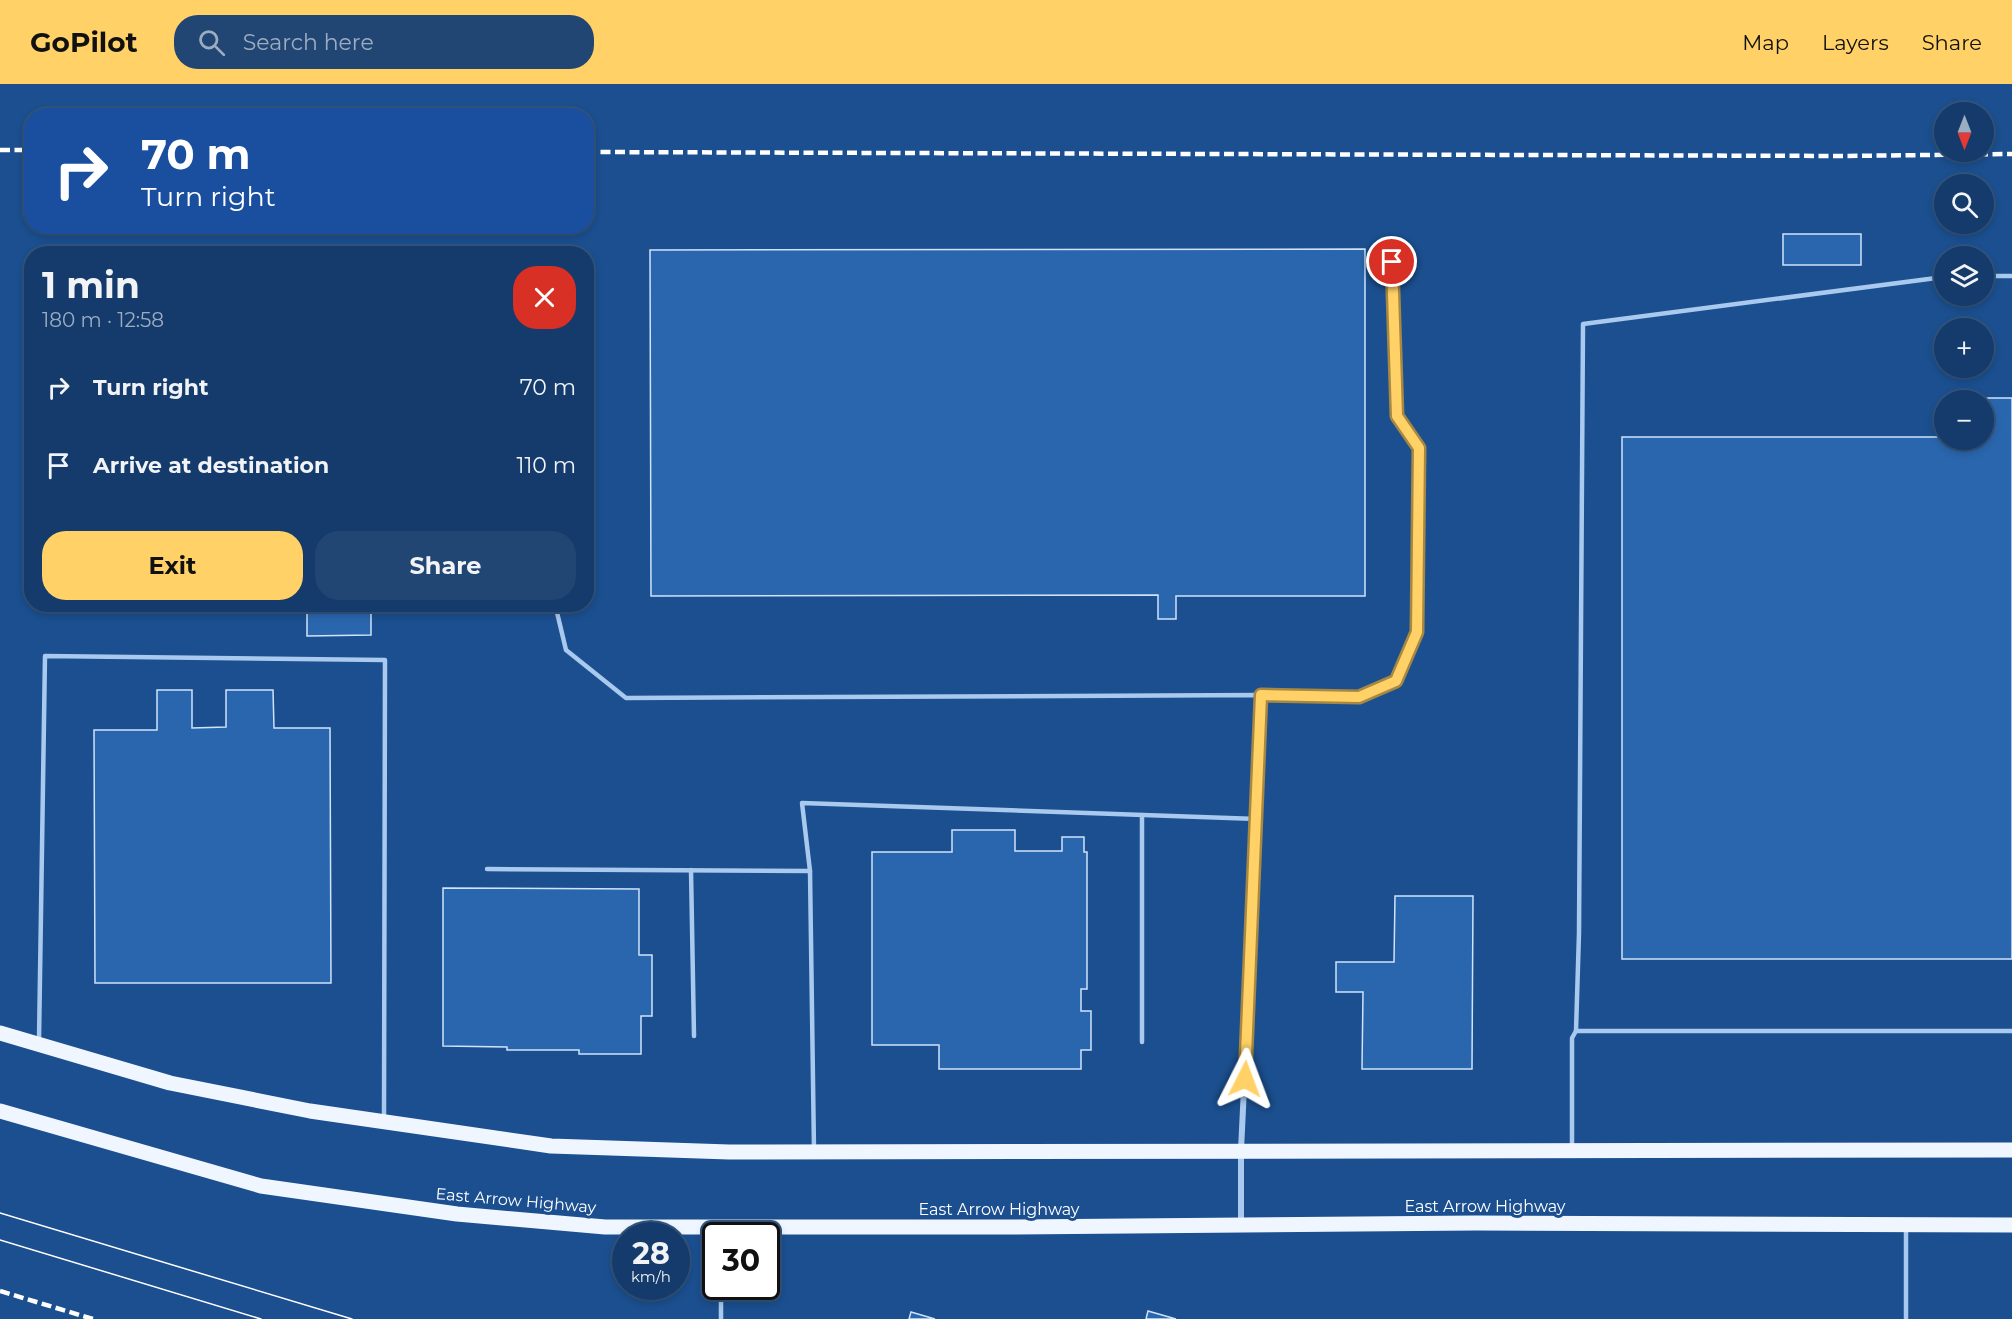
<!DOCTYPE html>
<html lang="en">
<head>
<meta charset="utf-8">
<style>
	body { margin:0; font-family:Montserrat,sans-serif; background:#214673; color:#f1f3f6; height:100vh; display:flex; flex-direction:column; font-size:22px; white-space:nowrap }
	* { box-sizing:border-box; margin:0 }
	p { font-size:20px; color:#9dadc1 }
	.icon { flex:none; width:33px; height:33px; fill:none; stroke:currentColor; stroke-width:2; stroke-linecap:round; stroke-linejoin:round }
	.map { position:relative; flex:1; overflow:hidden }
	.side { position:absolute; left:24px; top:162px; width:570px; height:366px; display:flex; flex-direction:column; background:#143b6b; border-radius:24px; box-shadow:0 3px 9px #0003,0 0 0 2px #33557e }
	.side>* { flex:none }
	.hud { position:absolute; left:24px; top:24px; width:570px; height:126px; border-radius:24px; box-shadow:0 3px 9px #0003,0 0 0 2px #33557e; background:#1a4fa0; color:#fff; overflow:hidden }
	.needle { width:39px; rotate:180deg }
	.tools { position:absolute; left:1934px; top:18px; display:grid; gap:12px }
	.tools a { display:grid; place-items:center; width:60px; height:60px; border-radius:50%; background:#143b6b; box-shadow:0 3px 9px #0003,0 0 0 2px #33557e; font-size:30px }
	.speed { position:absolute; left:612px; top:1138px; display:flex; gap:12px; font-size:30px; font-weight:700; text-align:center }
	.speed>* { display:grid; place-content:center; width:78px; height:78px; border-radius:50%; background:#143b6b; box-shadow:0 3px 9px #0003,0 0 0 2px #33557e; line-height:1 }
	.speed small { font-size:15px; font-weight:400 }
	.speed .limit { border:3px solid #111; border-radius:9px; background:#fff; color:#111 }
	.pin { position:absolute; display:grid; place-items:center; width:51px; height:51px; color:#fff; margin:-26px; border:3px solid #fff; border-radius:50%; box-shadow:0 2px 6px #0007 }
	.me { position:absolute; width:66px; margin:-33px; rotate:3deg; stroke-linejoin:round; filter:drop-shadow(0 0 4px #0008) }
	.turn { display:flex; align-items:center; gap:21px; height:126px; padding:0 18px; font-size:27px }
	.turn .icon { width:78px; height:78px; stroke-width:2.5 }
	.turn b { display:block; font-size:42px; line-height:51px }
	.round { display:grid; place-items:center; flex:none; width:63px; height:63px; border-radius:24px; background:#214673 }
	.summary { display:flex; align-items:center; justify-content:space-between; height:102px; padding:0 18px }
	h1 { font-size:36px; font-weight:700; line-height:45px }
	.primary-button { display:flex; gap:12px; margin-top:auto; padding:12px 18px }
	.primary-button a { flex:1; height:69px; border-radius:24px; background:#ffd166; color:#111; font-size:24px; font-weight:700; line-height:69px; text-align:center }
	.primary-button a+a { background:#214673; color:#f1f3f6 }
	ul { padding:0; list-style:none }
	li { display:flex; align-items:center; gap:18px; height:78px; padding:0 18px }
	li div { flex:1 }
	li b { display:block; font-size:22px }
	li em { font-style:normal }
	header { display:flex; align-items:center; gap:36px; box-sizing:border-box; height:84px; padding:0 30px; background:#ffd166; color:#111 }
	header strong { font-size:28px }
	nav { display:flex; gap:33px; margin-inline-start:auto; font-size:21px }
	.search { width:420px; height:54px; background:#214673; display:flex; align-items:center; gap:15px; box-sizing:border-box; padding:0 21px; border-radius:24px; color:#9dadc1; font-size:22px }
	.map>svg:first-child { display:block }
	.building { fill:#2a66ad; stroke:#cfe3fa; stroke-width:1.5 }
	.lines { fill:none; stroke-linecap:round; stroke-linejoin:round }
	.service { stroke:#a9c9ee; stroke-width:4.5 }
	.minor { stroke:#a9c9ee; stroke-width:6 }
	.primary { stroke:#f0f6ff; stroke-width:15 }
	.tram { stroke:#fff; stroke-width:1.5 }
	.rail { stroke:#fff; stroke-width:4.5; stroke-dasharray:10 4.5; stroke-linecap:butt }
	.route-casing { stroke:#a68842; stroke-width:15 }
	.route { stroke:#ffd166; stroke-width:10 }
	.labels { text-anchor:middle; stroke-width:6; stroke-linejoin:round; paint-order:stroke }
	.street-label { font-size:16px; fill:#fff; stroke:#1b4f8f }
</style>
</head>
<body>
<header>
<strong>GoPilot</strong>
<div class="search"><svg class="icon" aria-label="search" viewBox="0 0 24 24"><circle cx="10" cy="10" r="6"/><path d="M15 15l6 6"/></svg>Search here</div>
<nav><a>Map</a><a>Layers</a><a>Share</a></nav>
</header>
<div class="map">
<svg width="2012" height="1235" viewBox="0 0 2012 1235">
	<rect width="100%" height="100%" fill="#1b4f8f"/>
	<!-- building -->
	<g class="building">
		<rect x="1783" y="150" width="78" height="31"/>
		<path d="M1365 165V512H1176V535H1158V511L651 512 650 166Z"/>
		<path d="M1970 314H2012V875H1622V353H1944V356H1983V316H1970Z"/>
		<path d="M307 520H371V551L307 552Z"/>
		<path d="M157 606H192V644L226 643V606H273L274 644H330L331 899H95L94 646H157Z"/>
		<path d="M952 746H1015V767H1062V753H1084V768H1087V905H1081V927H1091V966H1081V985H939V961H872V768H952Z"/>
		<path d="M443 804 639 805V871H652V932H641V970H579V966H507V963L443 962Z"/>
		<path d="M1395 812H1473L1472 985H1362L1363 908H1336V878H1394Z"/>
		<path d="M1148 1227 1176 1235H1146Z"/>
		<path d="M911 1228 935 1235H909Z"/>
	</g>
	<g class="lines">
		<!-- service -->
		<g class="service">
			<path d="M1983 192H2012"/>
			<path d="M555 520 566 566 626 614 1261 611 1257 735 802 719 810 787"/>
			<path d="M1261 611 1359 613 1396 596 1417 548 1419 365 1397 332 1392 178"/>
			<path d="M487 785 810 787 814 1066"/>
			<path d="M691 786 694 952"/>
			<path d="M1576 947 1579 849 1583 240 1944 193"/>
			<path d="M39 956 45 572 385 576 384 1035"/>
			<path d="M1142 958V731"/>
			<path d="M1572 1063V954L1576 947H2012"/>
			<path d="M721 1203V1235"/>
			<path d="M1906 1235V1145"/>
		</g>
		<!-- minor -->
		<path class="minor" d="M1241 1139V1066L1257 735"/>
		<!-- primary -->
		<g class="primary">
			<path d="M0 949 170 999 310 1027 551 1062 729 1068 2012 1066"/>
			<path d="M0 1027 261 1102 457 1130 605 1143H1009L1476 1139 2012 1141"/>
		</g>
		<!-- tram -->
		<g class="tram">
			<path d="M0 1129 352 1235"/>
			<path d="M0 1156 261 1235"/>
		</g>
		<!-- rail -->
		<g class="rail">
			<path d="M0 66H32"/>
			<path d="M586 68 1845 72 2012 70"/>
			<path d="M0 1207 93 1235"/>
		</g>
	</g>
	<g class="lines">
		<!-- route casing -->
		<g class="route-casing">
			<path id="route" d="M1245 995 1261 611 1359 613 1396 597 1417 548 1419 364 1397 332 1392 178"/>
		</g>
		<!-- route -->
		<use href="#route" class="route"/>
	</g>
	<g class="labels">
		<!-- street labels -->
		<g class="street-label">
			<text transform="translate(516 1116) rotate(5)" y="6">East Arrow Highway</text>
			<text x="1485" y="1128">East Arrow Highway</text>
			<text x="999" y="1131">East Arrow Highway</text>
		</g>
	</g>
</svg>
<div class="tools">
<a><svg class="needle" viewBox="-14 -14 28 28"><path d="M0-13l5 13h-10z" fill="#e53935"/><path d="M0 13l5-13h-10z" fill="#9dadc1"/></svg></a>
<a><svg class="icon" aria-label="search" viewBox="0 0 24 24"><circle cx="10" cy="10" r="6"/><path d="M15 15l6 6"/></svg></a>
<a><svg class="icon" aria-label="layers" viewBox="0 0 24 24"><path d="M12 4l9 5-9 5-9-5zM3 14l9 5 9-5"/></svg></a>
<a>+</a>
<a>−</a>
</div>
<div class="speed"><div>28<small>km/h</small></div><div class="limit">30</div></div>
<div class="pin" style="left:1392px;top:178px;background:#d93025"><svg class="icon" aria-label="arrive" viewBox="0 0 24 24"><path d="M6 21V4h12l-3 4 3 4H6"/></svg></div>
<svg class="me" style="left:1245px;top:995px" viewBox="-20 -20 40 40"><path d="M0-17L14 15 0 8-14 15z" fill="#ffd166" stroke="#fff" stroke-width="4"/></svg>
<div class="hud">
<div class="turn"><svg class="icon" aria-label="right" viewBox="0 0 24 24"><path d="M7 20v-9h11M14 6l5 5-5 5"/></svg><div><b>70 m</b>Turn right</div></div>
</div>
<section class="side">
<div class="summary"><div><h1>1 min</h1><p>180 m · 12:58</p></div><a class="round" style="background:#d93025;color:#fff"><svg class="icon" aria-label="close" viewBox="0 0 24 24"><path d="M6 6l12 12M18 6L6 18"/></svg></a></div>
<ul>
<li><svg class="icon" aria-label="right" viewBox="0 0 24 24"><path d="M7 20v-9h11M14 6l5 5-5 5"/></svg><div><b>Turn right</b></div><em>70 m</em></li>
<li><svg class="icon" aria-label="arrive" viewBox="0 0 24 24"><path d="M6 21V4h12l-3 4 3 4H6"/></svg><div><b>Arrive at destination</b></div><em>110 m</em></li>
</ul>
<div class="primary-button"><a>Exit</a><a>Share</a></div>
</section>
</div>
</body>
</html>
